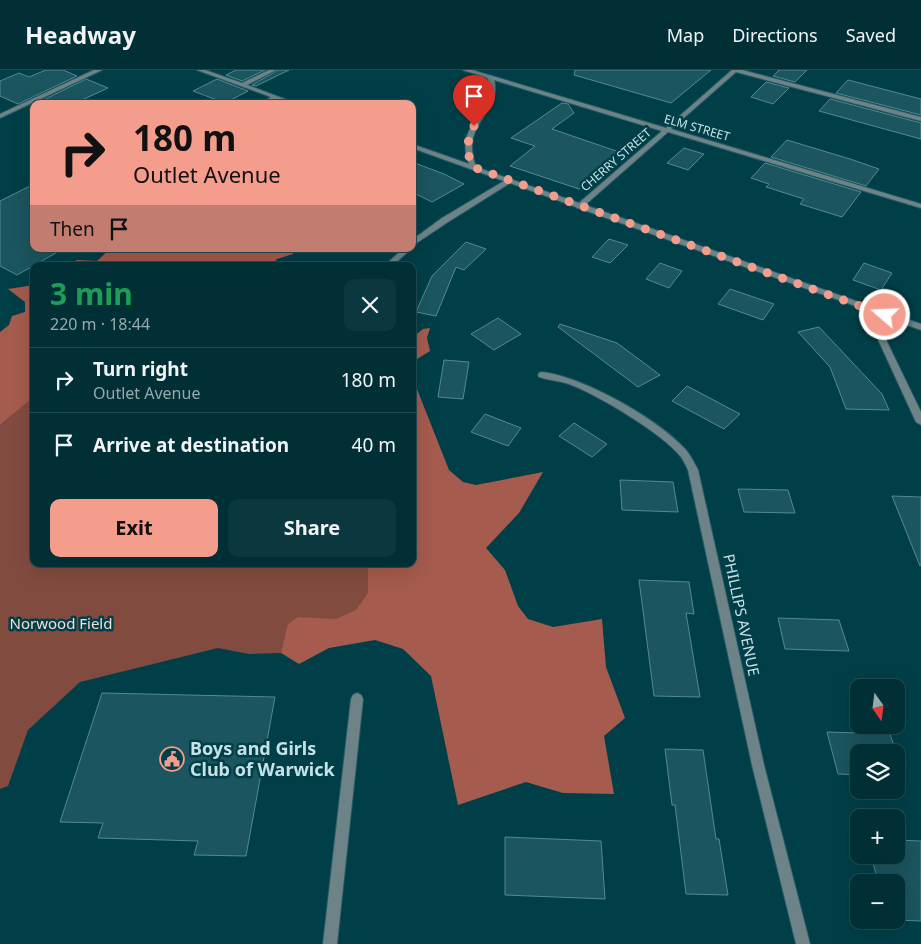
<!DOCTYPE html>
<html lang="en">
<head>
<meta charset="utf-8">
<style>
	body { margin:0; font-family:"Noto Sans",sans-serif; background:#0b373e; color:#f1f3f6; height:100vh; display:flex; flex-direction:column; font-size:19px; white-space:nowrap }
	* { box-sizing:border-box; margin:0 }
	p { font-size:16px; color:#96a9ad }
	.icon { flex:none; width:28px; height:28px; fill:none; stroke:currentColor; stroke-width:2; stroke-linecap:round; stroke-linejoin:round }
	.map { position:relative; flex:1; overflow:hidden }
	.panel { position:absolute; left:30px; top:192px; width:386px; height:305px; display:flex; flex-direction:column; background:#012f36; border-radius:10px; box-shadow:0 5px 20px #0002,0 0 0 1px #234a51 }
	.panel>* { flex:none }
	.guide { position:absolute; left:30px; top:30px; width:386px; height:152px; border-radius:10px; box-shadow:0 5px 20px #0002,0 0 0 1px #234a51; background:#f49d8c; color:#111; overflow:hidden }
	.needle { width:32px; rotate:166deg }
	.tools { position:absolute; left:850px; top:609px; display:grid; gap:10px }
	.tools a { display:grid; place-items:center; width:55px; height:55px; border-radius:10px; background:#012f36; box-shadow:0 5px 20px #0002,0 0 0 1px #234a51; font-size:25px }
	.pin { position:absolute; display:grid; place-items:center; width:42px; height:42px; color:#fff; margin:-51px -21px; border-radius:50% 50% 50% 0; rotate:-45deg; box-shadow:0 0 5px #0007 }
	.pin .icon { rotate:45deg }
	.me { position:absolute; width:55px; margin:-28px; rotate:289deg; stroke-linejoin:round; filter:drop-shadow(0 0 4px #0008) }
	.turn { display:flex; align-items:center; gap:18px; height:105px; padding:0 20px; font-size:22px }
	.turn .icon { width:65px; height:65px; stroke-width:2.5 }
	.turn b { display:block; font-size:35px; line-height:42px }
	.then { display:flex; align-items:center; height:48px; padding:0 20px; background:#0003; gap:10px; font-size:19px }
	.round { display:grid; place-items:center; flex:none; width:52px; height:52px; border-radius:10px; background:#0b373e }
	.overview { display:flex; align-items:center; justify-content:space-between; height:85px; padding:0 20px }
	h1 { font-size:30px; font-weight:700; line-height:38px; color:#1e9e55 }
	.primary-button { display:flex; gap:10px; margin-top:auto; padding:10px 20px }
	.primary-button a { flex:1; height:58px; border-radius:10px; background:#f49d8c; color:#111; font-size:20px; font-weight:700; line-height:58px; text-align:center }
	.primary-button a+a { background:#0b373e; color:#f1f3f6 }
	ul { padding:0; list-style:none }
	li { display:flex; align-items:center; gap:15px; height:65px; padding:0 20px; border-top:1px solid #234a51 }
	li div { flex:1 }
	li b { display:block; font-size:19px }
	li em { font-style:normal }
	header { display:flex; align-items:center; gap:30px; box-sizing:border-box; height:70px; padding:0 25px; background:#012f36; border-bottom:1px solid #234a51 }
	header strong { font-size:24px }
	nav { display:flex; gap:28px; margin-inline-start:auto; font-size:18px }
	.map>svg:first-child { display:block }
	.green { fill:#824b40 }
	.forest { fill:#a55b4d }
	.building { fill:#1b555f; stroke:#548993 }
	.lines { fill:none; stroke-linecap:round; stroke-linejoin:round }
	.service-casing { stroke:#255c65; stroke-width:2 }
	.minor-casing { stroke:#255c65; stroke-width:2 }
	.service { fill:#6d8387; fill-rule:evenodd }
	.minor { fill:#6d8387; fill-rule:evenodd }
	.route { stroke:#f49d8c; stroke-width:9; stroke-dasharray:0 16.2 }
	.labels { text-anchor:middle; stroke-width:5; stroke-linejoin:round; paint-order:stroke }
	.far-street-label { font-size:12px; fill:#c7e2e7; stroke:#013f48 }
	.street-label { font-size:15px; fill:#c7e2e7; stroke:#013f48 }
	.park-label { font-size:15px; fill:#f3dcd7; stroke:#013f48 }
	.near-poi-label { font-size:18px; font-weight:bold; fill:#c7e2e7; stroke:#013f48; text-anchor:start }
</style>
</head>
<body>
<header>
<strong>Headway</strong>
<nav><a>Map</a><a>Directions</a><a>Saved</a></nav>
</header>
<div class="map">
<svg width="921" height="874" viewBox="0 0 921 874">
	<rect width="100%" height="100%" fill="#013f48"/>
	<!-- green -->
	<path class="green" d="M34 327V494H371L368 496V522L360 534 362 543 287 562 281 583 249 584 218 578 80 612 28 660 8 716 0 719V355Z"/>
	<!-- forest -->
	<g class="forest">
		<path d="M110 179H293V184L277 189 270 196H68L77 190 97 191Z"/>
		<path d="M34 215V327L0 355V262L9 255 12 246 25 242V232L8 219Z"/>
		<path d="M430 258 427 268 430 281 417 289 413 302V267L423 259Z"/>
		<path d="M413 309 449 400 463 412 476 415 543 402 519 443 486 478 505 500 518 536 528 549 553 557 602 549 606 597 625 648 604 666 614 724 563 723 526 712 458 735 431 606 403 579 375 570 329 578 299 594 281 583 288 554 298 547 336 549 356 540 368 522V495L371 494H412Z"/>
	</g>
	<!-- building -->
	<g class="building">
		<path d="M46 0H63L77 6 18 34 0 26V11L19 3 29 7Z"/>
		<path d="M236 0H265L242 11 226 5Z"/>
		<path d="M278 0H289L256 16 252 15Z"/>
		<path d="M575 0H711L671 33 574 5Z"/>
		<path d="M779 0H807L795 12 773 6Z"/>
		<path d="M86 9 108 18 73 34H35Z"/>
		<path d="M217 9 248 21 225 33 193 21Z"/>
		<path d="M848 10 921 29V45L836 23Z"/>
		<path d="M766 12 789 18 773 34 751 27Z"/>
		<path d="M830 29 921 53V69L819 41Z"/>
		<path d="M562 33 568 34 574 43 552 59 622 83 579 119 510 96 535 76 511 68Z"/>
		<path d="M787 70 850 89 879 99 866 116 771 87Z"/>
		<path d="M684 78 704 84 688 100 667 93Z"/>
		<path d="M412 92 444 104 464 114 432 132 412 122Z"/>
		<path d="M765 93 861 122 842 147 800 134 804 129 766 117 769 114 751 108Z"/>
		<path d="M34 114V179H63L17 205 0 196V131Z"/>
		<path d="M609 169 628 175 610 193 592 187Z"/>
		<path d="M466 172 486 179 464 200 456 197 436 246 416 242 432 206Z"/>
		<path d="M660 193 682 201 669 218 646 209Z"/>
		<path d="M864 193 892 203 881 220 853 210Z"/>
		<path d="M730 219 774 234 763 250 718 234Z"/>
		<path d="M498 248 521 264 494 280 471 264Z"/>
		<path d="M560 254 617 273 660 305 638 317 558 257Z"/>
		<path d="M819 257 882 324 889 340 846 339 830 297 798 262Z"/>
		<path d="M444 290 469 292 463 329 438 327Z"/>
		<path d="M687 316 740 344 724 359 672 331Z"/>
		<path d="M485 344 521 358 508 376 471 362Z"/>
		<path d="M574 353 607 374 592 387 559 366Z"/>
		<path d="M620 410 673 412 678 442 622 440Z"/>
		<path d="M738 419 788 420 795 443 744 442Z"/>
		<path d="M892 426 921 427V495L920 496Z"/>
		<path d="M639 510 689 512 694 544 686 543 700 627 654 626Z"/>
		<path d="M778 548 839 550 849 581 785 579Z"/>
		<path d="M102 623 275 627 246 786 194 785 198 771 98 768 103 753 60 752Z"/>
		<path d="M827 662 890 664 896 682H859V705L838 704Z"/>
		<path d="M665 679 703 680 716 769H719L728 825 686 824 675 735H672Z"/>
		<path d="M505 767 601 771 605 829 505 825Z"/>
		<path d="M896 770 921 771V851L896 850V812H878L871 785H896Z"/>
	</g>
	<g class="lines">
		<!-- service casing -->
		<g class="service-casing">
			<path id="service" d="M357 623 361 625 363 629 337 874H323L351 629 353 625Z"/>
		</g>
		<!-- minor casing -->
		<g class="minor-casing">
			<g id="minor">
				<path d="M94 0H102L0 48V44Z"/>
				<path d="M197 0H205L242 13 269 0H276L247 15 298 34H289L276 29 268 34H260L271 27Z"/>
				<path d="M463 0H472L666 58 732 0H742L921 47V51L736 2 671 59 921 134V138L668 62 585 135 921 254V260L873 243 921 342V355L916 352 864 239 581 139 577 138 576 137 510 113 448 152 412 176V170L442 148 504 111 412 78V74L469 94C459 68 472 56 484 35 487 31 490 25 490 20 490 16 489 12 487 8ZM494 10 662 61 579 133 476 97C459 51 503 44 494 10Z"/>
				<path d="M403 179H411L392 196H384Z"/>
				<path d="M542 302C584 307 658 349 686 380 691 386 694 393 698 400L764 695 810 874H796L752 695 688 400C686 396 684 391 681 387 662 363 598 325 569 314 559 311 549 310 539 307L538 305 539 303Z"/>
			</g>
		</g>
		<!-- service -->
		<use href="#service" class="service"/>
		<!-- minor -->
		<use href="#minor" class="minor"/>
	</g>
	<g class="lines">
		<!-- route -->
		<path class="route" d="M474 56 466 78 473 97 885 245"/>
	</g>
	<!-- icons -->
	<defs>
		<g id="civic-ring" transform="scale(1.25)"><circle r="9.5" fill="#013f48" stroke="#f49d8c" stroke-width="1.5"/><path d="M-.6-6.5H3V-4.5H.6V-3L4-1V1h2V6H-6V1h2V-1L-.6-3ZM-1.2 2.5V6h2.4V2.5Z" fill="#f49d8c"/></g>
	</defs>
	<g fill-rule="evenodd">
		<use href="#civic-ring" x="172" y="689"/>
	</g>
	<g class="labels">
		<!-- far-street labels -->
		<g class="far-street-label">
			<text transform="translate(697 58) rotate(16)" y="4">ELM STREET</text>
			<text transform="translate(616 90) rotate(-41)" y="4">CHERRY STREET</text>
		</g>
		<!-- street labels -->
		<g class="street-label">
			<text transform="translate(741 545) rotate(78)" y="5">PHILLIPS AVENUE</text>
		</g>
		<!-- park labels -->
		<g class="park-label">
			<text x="61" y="559">Norwood Field</text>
		</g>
		<!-- near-poi labels -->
		<g class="near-poi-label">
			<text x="190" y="685">Boys and Girls<tspan x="190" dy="21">Club of Warwick</tspan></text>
		</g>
	</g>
</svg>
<div class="tools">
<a><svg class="needle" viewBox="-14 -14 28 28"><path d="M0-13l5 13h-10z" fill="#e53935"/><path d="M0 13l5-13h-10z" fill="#96a9ad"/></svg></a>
<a><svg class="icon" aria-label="layers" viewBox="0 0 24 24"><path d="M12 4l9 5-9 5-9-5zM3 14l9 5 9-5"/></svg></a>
<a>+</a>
<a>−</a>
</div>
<div class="pin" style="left:474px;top:56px;background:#d93025"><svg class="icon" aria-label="arrive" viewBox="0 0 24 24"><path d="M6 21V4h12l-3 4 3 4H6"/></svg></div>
<svg class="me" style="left:885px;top:245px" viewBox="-20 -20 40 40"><circle r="17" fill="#f49d8c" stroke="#fff" stroke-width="3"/><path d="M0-11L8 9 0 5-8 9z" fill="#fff"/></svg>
<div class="guide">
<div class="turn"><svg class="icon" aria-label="right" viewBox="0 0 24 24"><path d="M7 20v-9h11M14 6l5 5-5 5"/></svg><div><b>180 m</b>Outlet Avenue</div></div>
<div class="then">Then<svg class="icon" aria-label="arrive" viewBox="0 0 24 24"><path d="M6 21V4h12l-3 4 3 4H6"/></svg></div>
</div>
<section class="panel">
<div class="overview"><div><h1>3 min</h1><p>220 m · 18:44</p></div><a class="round"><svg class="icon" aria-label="close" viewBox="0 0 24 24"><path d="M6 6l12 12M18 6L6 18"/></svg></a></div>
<ul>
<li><svg class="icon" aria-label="right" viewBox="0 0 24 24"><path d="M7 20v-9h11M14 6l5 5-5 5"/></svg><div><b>Turn right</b><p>Outlet Avenue</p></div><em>180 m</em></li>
<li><svg class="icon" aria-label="arrive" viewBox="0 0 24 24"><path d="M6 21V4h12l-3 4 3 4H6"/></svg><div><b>Arrive at destination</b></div><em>40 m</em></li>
</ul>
<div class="primary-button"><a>Exit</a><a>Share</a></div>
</section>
</div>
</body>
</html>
